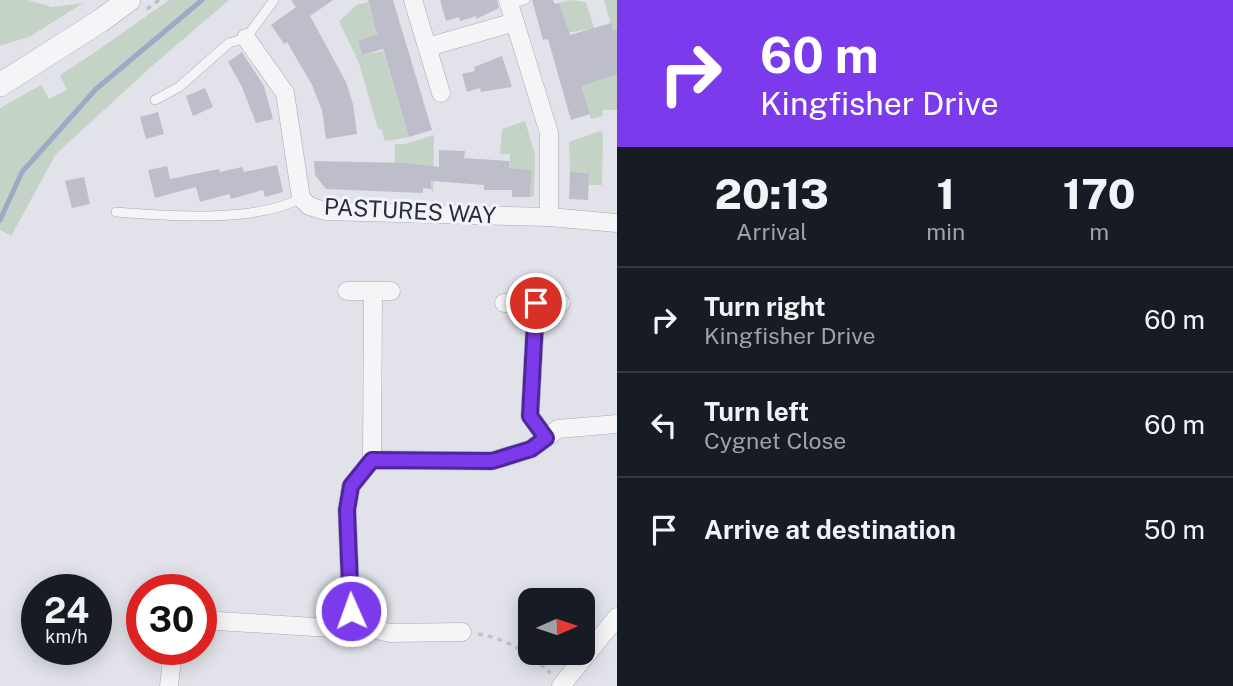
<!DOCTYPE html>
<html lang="en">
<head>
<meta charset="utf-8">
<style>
	body { margin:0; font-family:"Public Sans",sans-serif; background:#20242c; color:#f1f3f6; height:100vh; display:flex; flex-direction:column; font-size:26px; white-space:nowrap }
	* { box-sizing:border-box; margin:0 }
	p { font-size:23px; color:#9ea1a6 }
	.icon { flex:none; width:38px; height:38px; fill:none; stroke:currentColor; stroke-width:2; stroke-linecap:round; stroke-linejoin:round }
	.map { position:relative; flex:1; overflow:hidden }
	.drawer { display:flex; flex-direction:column; background:#171b24; width:616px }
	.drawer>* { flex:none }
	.guide { background:#7c3aed; color:#fff; overflow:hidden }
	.needle { width:46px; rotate:87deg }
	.controls { position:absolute; left:518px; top:588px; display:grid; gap:14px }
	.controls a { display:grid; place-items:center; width:77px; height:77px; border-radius:14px; background:#171b24; box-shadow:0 4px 18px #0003; font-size:35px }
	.speed { position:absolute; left:21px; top:574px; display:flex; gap:14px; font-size:35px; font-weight:700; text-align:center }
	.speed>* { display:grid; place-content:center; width:91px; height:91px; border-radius:50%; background:#171b24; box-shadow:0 4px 18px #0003; line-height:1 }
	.speed small { font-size:18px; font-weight:400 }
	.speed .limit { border:10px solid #d22; background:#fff; color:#111 }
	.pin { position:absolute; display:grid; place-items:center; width:60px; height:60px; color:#fff; margin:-30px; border:4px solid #fff; border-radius:50%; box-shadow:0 2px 7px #0007 }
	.me { position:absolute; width:77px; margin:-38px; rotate:358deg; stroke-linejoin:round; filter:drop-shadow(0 0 5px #0008) }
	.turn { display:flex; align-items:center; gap:24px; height:147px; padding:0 28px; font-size:32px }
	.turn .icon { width:91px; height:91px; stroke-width:2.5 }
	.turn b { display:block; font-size:49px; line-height:60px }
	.eta { display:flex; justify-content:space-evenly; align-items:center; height:119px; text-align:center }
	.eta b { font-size:42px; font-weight:800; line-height:49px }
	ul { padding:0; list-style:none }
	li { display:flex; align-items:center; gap:21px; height:105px; padding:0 28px; border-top:2px solid #363941 }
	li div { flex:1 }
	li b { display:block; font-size:26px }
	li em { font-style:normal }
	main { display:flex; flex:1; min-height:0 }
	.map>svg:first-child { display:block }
	.green { fill:#c4d3c5 }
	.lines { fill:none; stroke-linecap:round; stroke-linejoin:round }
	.stream { stroke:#a0a8c7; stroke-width:5 }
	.building { fill:#bdbec9 }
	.service-casing { stroke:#a8a9b4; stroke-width:10 }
	.minor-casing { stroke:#a8a9b4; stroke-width:19 }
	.tertiary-casing { stroke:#a8a9b4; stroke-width:24 }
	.path { stroke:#c1c1c8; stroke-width:3.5; stroke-dasharray:5 5; stroke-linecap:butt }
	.service { stroke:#f5f5f8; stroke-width:9 }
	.minor { stroke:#f5f5f8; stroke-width:18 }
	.tertiary { stroke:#f5f5f8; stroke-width:23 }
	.route-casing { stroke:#51269a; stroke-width:18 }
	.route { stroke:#7c3aed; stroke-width:12 }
	.labels { text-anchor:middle; stroke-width:6; stroke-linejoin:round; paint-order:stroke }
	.street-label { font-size:23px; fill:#2c2d40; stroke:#f2f3f7 }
</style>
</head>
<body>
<main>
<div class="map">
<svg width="617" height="686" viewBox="0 0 617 686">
	<rect width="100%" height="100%" fill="#e2e3ea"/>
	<!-- green -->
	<g class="green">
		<path d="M0 0H28L52 7 83 3 31 36 0 46Z"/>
		<path d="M169 0H229L152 66 56 154 11 236 0 230V108L41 85 49 99 67 90 60 75 97 51Z"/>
		<path d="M570 0 586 2 594 28 615 39 604 0H617V110H603V116L591 119 580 86 610 76 593 45 589 29 568 33 559 3Z"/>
		<path d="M368 2 377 32 375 35 358 41 362 55 383 51 409 137 385 141 381 129H378L359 63 339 21 357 5Z"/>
		<path d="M525 121 535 155 534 196 530 197 532 170 509 168 510 154H500L502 129Z"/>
		<path d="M600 131 603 132 602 185H589V173L570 172 569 142Z"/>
		<path d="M434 135 433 193 431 189 432 171 423 170 422 165 408 163 394 176 395 144H405Z"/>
	</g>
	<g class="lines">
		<!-- stream -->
		<path class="stream" d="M0 220 22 172 96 89 202 0"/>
	</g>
	<!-- building -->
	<g class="building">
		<path d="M291 0H333L310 16 346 82 353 104 357 134 326 139 322 110 312 85 287 42 284 44 271 25 296 7Z"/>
		<path d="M368 0H393L432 130 409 137 383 49 362 55 358 41 377 34Z"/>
		<path d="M440 0H497L499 8 476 19V16L460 21 459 17 446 21Z"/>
		<path d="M532 0H553L555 4 559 3 570 35 611 23 613 31 617 29V74L581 86 590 114 571 120 548 39 543 40Z"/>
		<path d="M242 52 264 86 273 119 256 123 241 85 228 62Z"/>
		<path d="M502 56 512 87 481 92 480 88 467 92 462 74 475 71 474 67Z"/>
		<path d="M205 88 213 107 193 116 186 96Z"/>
		<path d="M158 112 164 134 146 139 140 117Z"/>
		<path d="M439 150 465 151 464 158 509 161V168L532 170 530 197H512V190H484V185L431 181V189L423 188V193L326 189 315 175 314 161 407 163 439 167Z"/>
		<path d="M277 165 283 192 265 197 263 190 231 199 229 194 200 202 196 187 155 198 148 170 167 166 170 179 219 169 220 172 242 167 244 172Z"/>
		<path d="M570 172 589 173 588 200 569 199Z"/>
		<path d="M84 177 90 204 72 208 65 181Z"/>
	</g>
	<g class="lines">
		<!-- service casing -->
		<g class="service-casing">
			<g id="service">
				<path d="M510 4 525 0"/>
				<path d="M155 100 179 87 229 43 246 38 274 0"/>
				<path d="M116 212C167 216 257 223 301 198"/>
			</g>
		</g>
		<!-- minor casing -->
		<g class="minor-casing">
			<g id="minor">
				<path d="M413 0 441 93"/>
				<path d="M508 0 549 133V217"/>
				<path d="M246 38 285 93 301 198 309 206 325 211 549 217 617 223"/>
				<path d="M428 47 515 22"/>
				<path d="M347 291H391"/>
				<path d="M504 303H561"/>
				<path d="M536 303 530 416 546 438"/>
				<path d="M372 460 492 461 531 449 558 429 617 424"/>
				<path d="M372 460 373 292"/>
				<path d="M201 620 331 628 342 622 351 611 347 510 351 486 372 460"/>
				<path d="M342 622 390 633 462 632"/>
				<path d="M169 686 173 649"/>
				<path d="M561 686 617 617"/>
			</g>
		</g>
		<!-- tertiary casing -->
		<g class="tertiary-casing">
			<path id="tertiary" d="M0 85 100 21 129 0"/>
		</g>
		<!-- path -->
		<g class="path">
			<path d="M147 9 159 0"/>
			<path d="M478 634C506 638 530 654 550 673"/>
		</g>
		<!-- service -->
		<use href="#service" class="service"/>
		<!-- minor -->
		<use href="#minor" class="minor"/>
		<!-- tertiary -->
		<use href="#tertiary" class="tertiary"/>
	</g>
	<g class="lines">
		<!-- route casing -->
		<g class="route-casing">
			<path id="route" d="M351 611 347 510 351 486 372 460 492 461 531 449 546 438 530 416 536 303"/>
		</g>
		<!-- route -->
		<use href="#route" class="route"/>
	</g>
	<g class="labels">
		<!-- street labels -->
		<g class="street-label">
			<text transform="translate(410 211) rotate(3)" y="8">PASTURES WAY</text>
		</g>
	</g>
</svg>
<div class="controls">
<a><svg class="needle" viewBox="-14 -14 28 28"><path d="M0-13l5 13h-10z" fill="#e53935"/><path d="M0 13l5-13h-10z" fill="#9ea1a6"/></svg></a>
</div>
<div class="speed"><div>24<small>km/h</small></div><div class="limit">30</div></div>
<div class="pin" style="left:536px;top:303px;background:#d93025"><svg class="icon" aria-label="arrive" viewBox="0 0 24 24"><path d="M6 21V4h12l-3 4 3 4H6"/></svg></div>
<svg class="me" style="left:351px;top:611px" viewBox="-20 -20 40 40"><circle r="17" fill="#7c3aed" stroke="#fff" stroke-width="3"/><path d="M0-11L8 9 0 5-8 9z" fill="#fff"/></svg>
</div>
<section class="drawer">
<div class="guide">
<div class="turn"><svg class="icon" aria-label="right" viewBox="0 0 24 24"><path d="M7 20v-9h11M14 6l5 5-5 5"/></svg><div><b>60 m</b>Kingfisher Drive</div></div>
</div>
<div class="eta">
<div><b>20:13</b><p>Arrival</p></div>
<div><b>1</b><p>min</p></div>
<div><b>170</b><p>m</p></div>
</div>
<ul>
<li><svg class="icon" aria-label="right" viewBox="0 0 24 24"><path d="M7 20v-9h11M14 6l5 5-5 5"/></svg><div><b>Turn right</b><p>Kingfisher Drive</p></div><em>60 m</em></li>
<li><svg class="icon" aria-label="left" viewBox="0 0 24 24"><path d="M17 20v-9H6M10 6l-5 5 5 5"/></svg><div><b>Turn left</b><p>Cygnet Close</p></div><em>60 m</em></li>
<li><svg class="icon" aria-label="arrive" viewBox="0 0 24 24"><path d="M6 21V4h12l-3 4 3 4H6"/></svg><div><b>Arrive at destination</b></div><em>50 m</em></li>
</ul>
</section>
</main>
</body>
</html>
